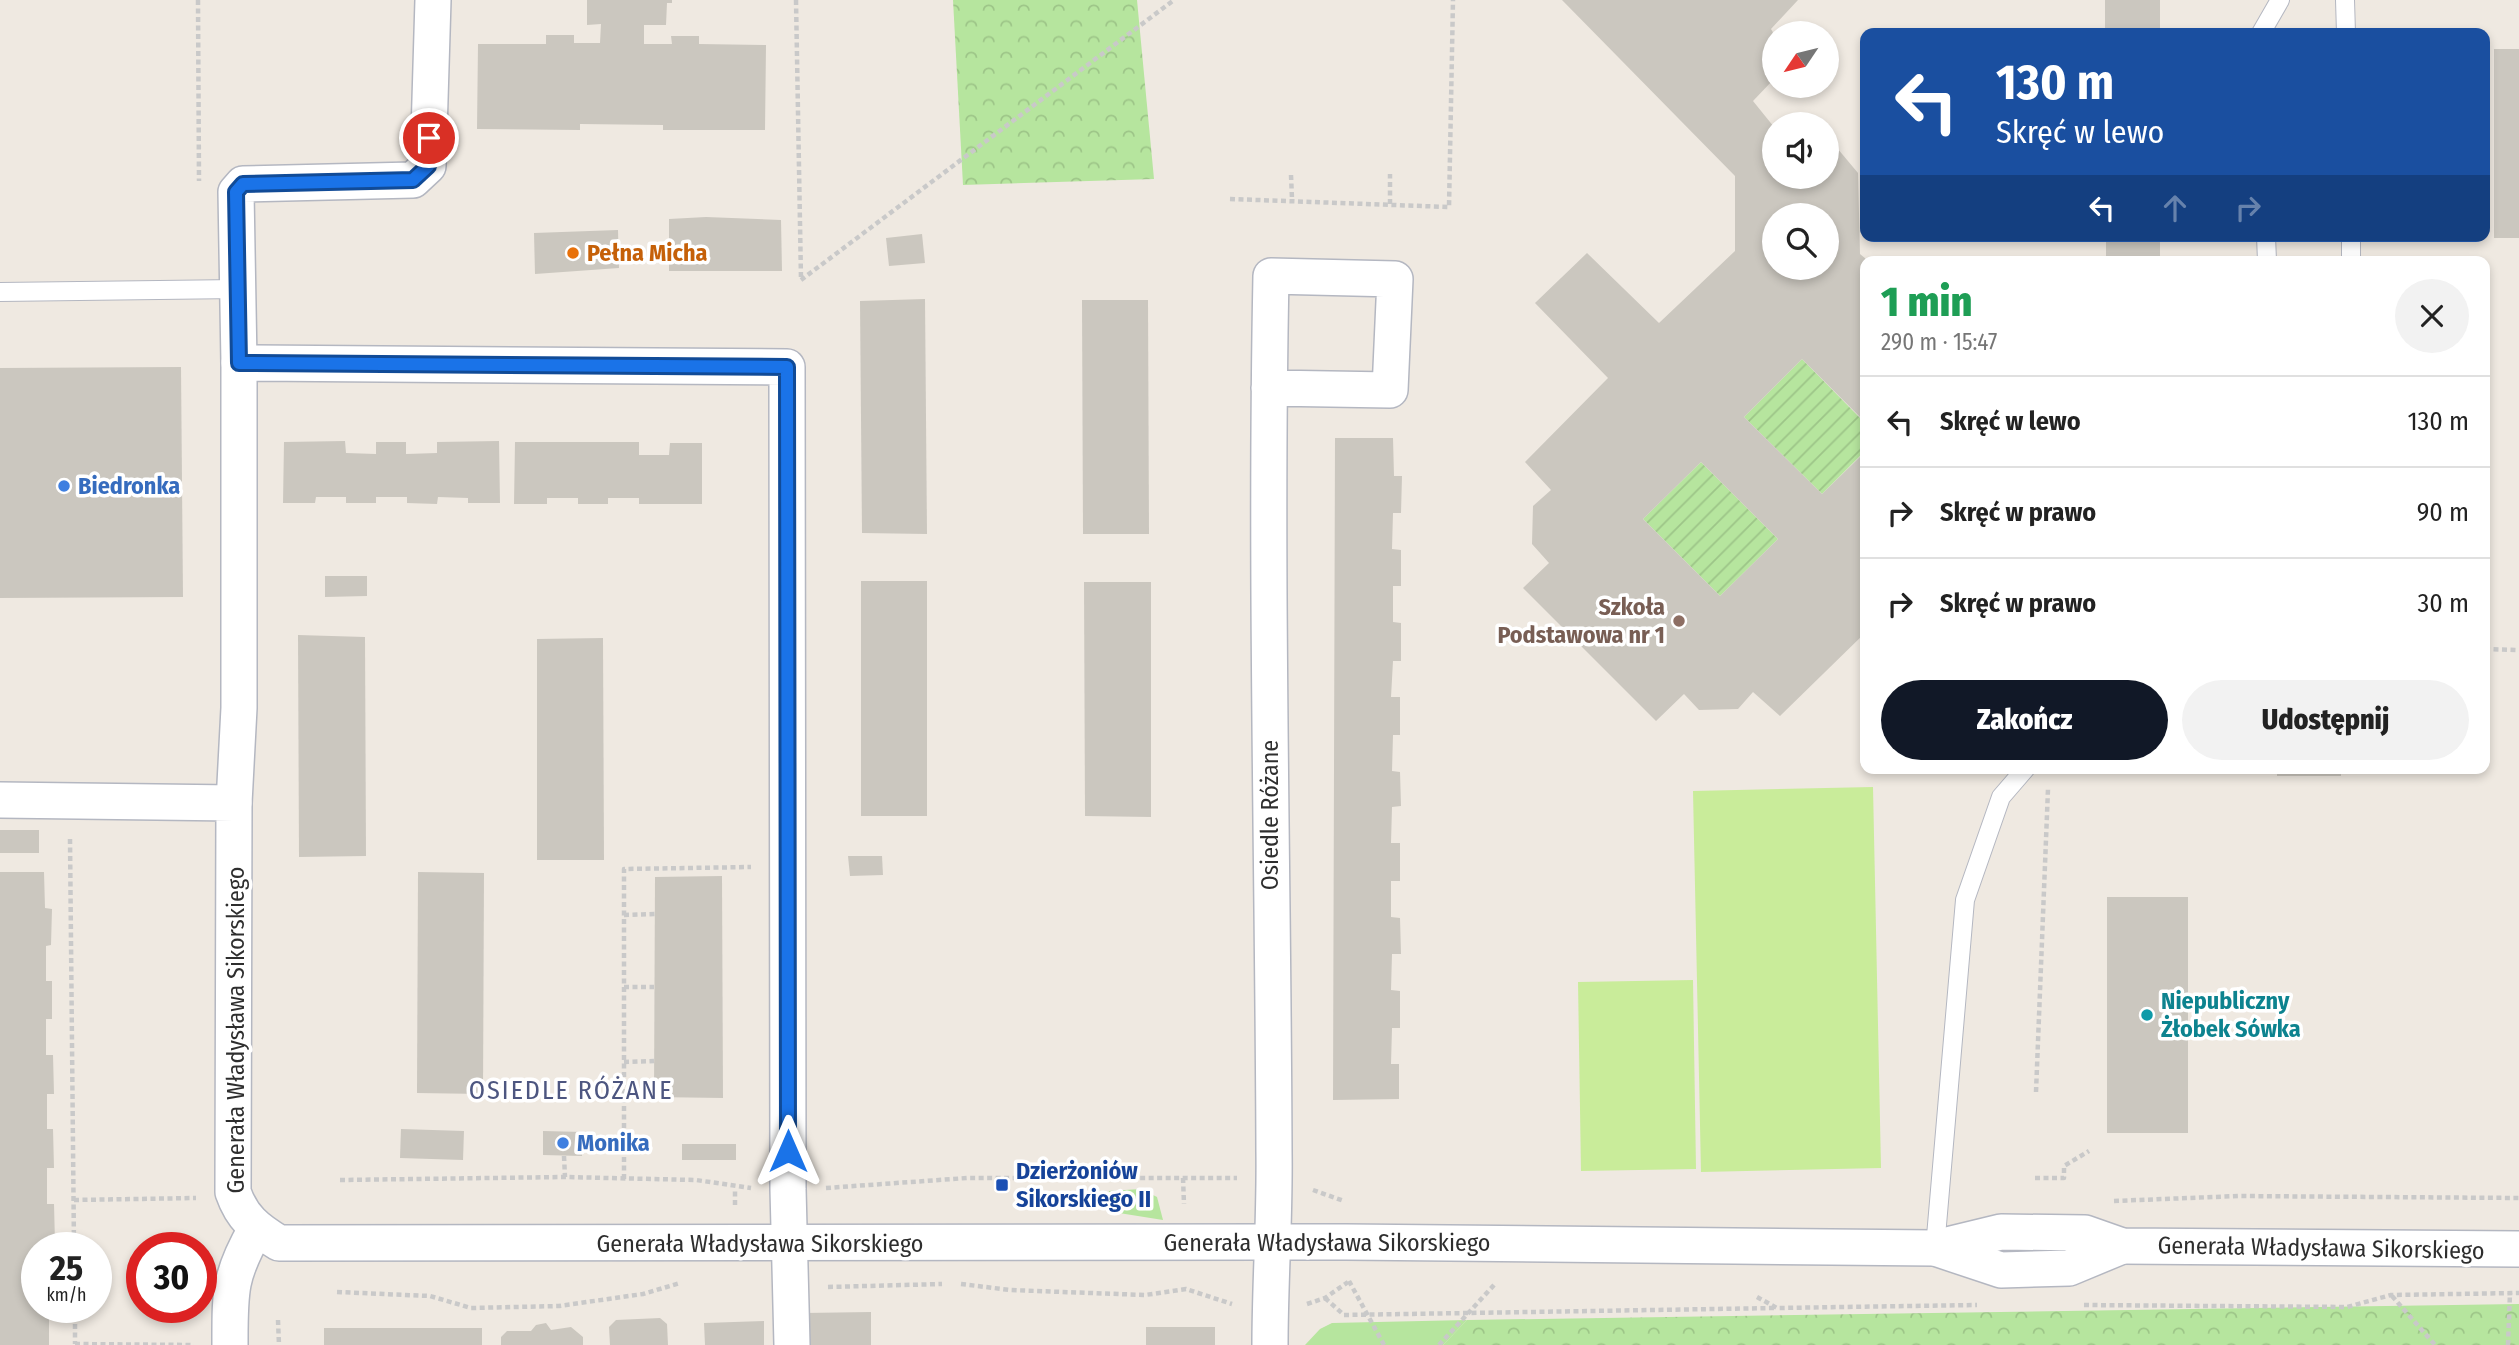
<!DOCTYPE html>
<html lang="pl">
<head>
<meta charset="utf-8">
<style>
	body { margin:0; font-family:"Fira Sans Condensed",sans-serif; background:#f2f2f2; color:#222; height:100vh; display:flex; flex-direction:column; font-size:26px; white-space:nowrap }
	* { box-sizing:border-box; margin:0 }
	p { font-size:23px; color:#767676 }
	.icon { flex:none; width:38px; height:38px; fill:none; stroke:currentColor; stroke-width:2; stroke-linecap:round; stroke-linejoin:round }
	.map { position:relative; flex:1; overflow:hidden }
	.panel { position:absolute; left:1860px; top:256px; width:630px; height:518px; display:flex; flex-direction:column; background:#fff; border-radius:14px; box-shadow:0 4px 10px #0003 }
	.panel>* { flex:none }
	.hud { position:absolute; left:1860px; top:28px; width:630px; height:214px; border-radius:14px; box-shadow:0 4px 10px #0003; background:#1a4fa0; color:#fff; overflow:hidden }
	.needle { width:46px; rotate:235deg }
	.controls { position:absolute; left:1762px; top:21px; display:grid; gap:14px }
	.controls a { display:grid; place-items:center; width:77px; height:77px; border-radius:50%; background:#fff; box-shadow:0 4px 10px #0003; font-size:35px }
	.speed { position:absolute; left:21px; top:1232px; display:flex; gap:14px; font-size:35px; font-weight:700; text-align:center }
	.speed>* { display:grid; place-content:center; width:91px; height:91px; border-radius:50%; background:#fff; box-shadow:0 4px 10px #0003; line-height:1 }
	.speed small { font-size:18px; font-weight:400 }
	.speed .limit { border:10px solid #d22; background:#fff; color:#111 }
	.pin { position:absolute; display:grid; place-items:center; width:60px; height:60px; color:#fff; margin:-30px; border:4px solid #fff; border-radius:50%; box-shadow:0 2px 7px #0007 }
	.me { position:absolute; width:77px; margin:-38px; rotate:0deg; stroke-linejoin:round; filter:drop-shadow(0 0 5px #0008) }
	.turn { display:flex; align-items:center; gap:24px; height:147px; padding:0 21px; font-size:32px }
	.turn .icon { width:91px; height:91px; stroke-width:2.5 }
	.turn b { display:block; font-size:49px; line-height:60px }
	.lanes { display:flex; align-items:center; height:66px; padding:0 21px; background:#0003; justify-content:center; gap:35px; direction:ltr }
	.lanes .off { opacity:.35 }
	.round { display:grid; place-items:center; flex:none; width:74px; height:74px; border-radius:37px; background:#f2f2f2 }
	.summary { display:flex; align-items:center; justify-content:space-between; height:119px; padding:0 21px }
	h1 { font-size:42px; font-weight:800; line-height:52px; color:#1e9e55 }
	.button { display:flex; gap:14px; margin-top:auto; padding:14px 21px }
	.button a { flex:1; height:80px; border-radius:42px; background:#111827; color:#fff; font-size:28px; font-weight:800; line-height:80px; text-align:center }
	.button a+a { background:#f2f2f2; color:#222 }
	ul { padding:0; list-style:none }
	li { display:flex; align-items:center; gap:21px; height:91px; padding:0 21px; border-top:2px solid #e0e0e0 }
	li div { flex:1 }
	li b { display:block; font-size:26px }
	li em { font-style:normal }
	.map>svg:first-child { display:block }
	.grass { fill:#b6e59e }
	.park { fill:url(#park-crowns) }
	.garden { fill:url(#garden-furrows) }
	.pitch { fill:#c9ec9a }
	.building { fill:#cbc7bf; fill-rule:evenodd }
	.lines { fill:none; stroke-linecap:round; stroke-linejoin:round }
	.lane-casing { stroke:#b4b7c1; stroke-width:20 }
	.street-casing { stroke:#b4b7c1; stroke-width:38 }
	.path { stroke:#c9c9c9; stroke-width:4.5; stroke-dasharray:5 3.5; stroke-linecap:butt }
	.lane { stroke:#fff; stroke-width:18 }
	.street { stroke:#fff; stroke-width:35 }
	.route-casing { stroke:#114b97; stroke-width:18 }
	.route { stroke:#1a73e8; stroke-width:12 }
	.food-dot { fill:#e8710a; stroke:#fff; stroke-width:2.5 }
	.shop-dot { fill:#3f7fe0; stroke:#fff; stroke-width:2.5 }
	.education-dot { fill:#8d6e63; stroke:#fff; stroke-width:2.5 }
	.culture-dot { fill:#0f9aa8; stroke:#fff; stroke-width:2.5 }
	.transit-dot { fill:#1a4fb4; stroke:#fff; stroke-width:2.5 }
	.labels { text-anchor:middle; stroke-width:7; stroke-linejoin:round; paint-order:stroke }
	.food-label { font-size:24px; font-weight:bold; fill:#c56008; stroke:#fff; text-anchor:start }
	.shop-label { font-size:24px; font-weight:bold; fill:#366cbe; stroke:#fff; text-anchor:start }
	.education-label { font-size:24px; font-weight:bold; fill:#785e54; stroke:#fff; text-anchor:end }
	.street-label { font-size:24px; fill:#2e2e2e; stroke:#fff }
	.culture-label { font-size:24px; font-weight:bold; fill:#0d838f; stroke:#fff; text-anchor:start }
	.transit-label { font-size:24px; font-weight:bold; fill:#164399; stroke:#fff; text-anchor:start }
	.neighbourhood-label { font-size:26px; letter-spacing:2px; fill:#4d5680; stroke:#fff }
</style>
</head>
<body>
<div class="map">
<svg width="2519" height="1345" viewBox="0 0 2519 1345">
	<defs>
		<pattern id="park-crowns" width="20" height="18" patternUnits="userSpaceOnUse" patternTransform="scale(1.75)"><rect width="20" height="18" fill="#b6e59e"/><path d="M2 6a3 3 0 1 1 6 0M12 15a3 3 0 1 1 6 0" fill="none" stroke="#9dc588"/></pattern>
		<pattern id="garden-furrows" width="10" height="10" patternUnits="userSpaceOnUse" patternTransform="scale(1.75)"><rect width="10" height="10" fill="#b6e59e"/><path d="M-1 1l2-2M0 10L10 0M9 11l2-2" fill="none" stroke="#9dc588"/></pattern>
	</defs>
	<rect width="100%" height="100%" fill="#efe9e1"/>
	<!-- grass -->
	<g class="grass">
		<path d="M1141 1189 1157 1197 1163 1220 1119 1213 1109 1199V1191Z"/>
		<path d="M1467 1320 1443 1345H1305L1320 1329 1332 1323Z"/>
	</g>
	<!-- park -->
	<g class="park">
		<path d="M953 0H1137L1154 179 963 185Z"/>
		<path d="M2519 1304V1345H1443L1467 1320Z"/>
	</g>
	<!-- garden -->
	<g class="garden">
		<path d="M1802 359 1865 423V451L1822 494 1744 417Z"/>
		<path d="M1701 462 1778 539 1720 596 1643 519Z"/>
	</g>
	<!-- pitch -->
	<g class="pitch">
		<path d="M1873 787 1881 1168 1701 1172 1693 791Z"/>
		<path d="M1693 980 1696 1169 1581 1171 1578 982Z"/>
	</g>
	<!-- building -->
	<g class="building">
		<path d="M587 0H672V3H667L666 25H644V44H672L671 36H699V44L766 45 765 130H663V125L580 124V130L477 129 478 44H546V35H574V43H600L601 24 587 25Z"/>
		<path d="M1562 0H1798L1771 29 1774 34V79L1753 101 1774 127V177H1827V136L1858 173 1860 254 1866 259V423L1802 359 1744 417 1822 494 1866 451V632L1780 716 1753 692 1738 709 1699 710 1684 694 1656 721 1523 588 1549 563 1532 544 1533 506 1551 490 1525 462 1608 378 1535 303 1587 253 1659 323 1735 251V176ZM1774 215H1827V268H1774ZM1701 462 1778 539 1720 596 1643 519Z"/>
		<rect x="2105" y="0" width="55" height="33"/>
		<rect x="2494" y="49" width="25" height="189"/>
		<path d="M706 217 781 220 782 271H669V219Z"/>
		<path d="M618 230 619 268 535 274 534 233Z"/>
		<path d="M922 234 925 263 889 266 886 238Z"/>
		<rect x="2106" y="236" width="54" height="25"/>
		<path d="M925 299 927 534 862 533 860 301Z"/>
		<path d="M1082 300H1148L1149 534H1083Z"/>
		<path d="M181 367 183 597 0 598V368Z"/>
		<path d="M1335 438H1393L1394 476H1402L1401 513H1393L1392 549 1401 550V586H1393V622L1401 623V661H1393L1391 697H1400V735H1393L1392 771 1400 772 1401 806 1392 807 1391 843H1400V881H1391V917L1400 918 1401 954H1392L1391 990 1400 991V1028H1392L1391 1064H1399V1099L1333 1100Z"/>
		<path d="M345 441 346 453 376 454V442H406V454L437 453V442L499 441 500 503H468V498L438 497 437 504 407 503V497H376V503H346V497H316L315 503H283L284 442Z"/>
		<path d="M515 442H639V455H669L670 443H702V504H639V498H608V504H578V498H547V504H514Z"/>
		<path d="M325 576H367V596L325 597Z"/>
		<rect x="861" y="581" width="66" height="235"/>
		<path d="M1084 582H1151V817L1085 816Z"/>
		<path d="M298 635 365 637 366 856 299 857Z"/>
		<path d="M603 638 604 860H537V639Z"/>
		<rect x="2277" y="768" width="64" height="8"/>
		<rect x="0" y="830" width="39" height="23"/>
		<path d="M848 856H882L883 875 850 876Z"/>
		<path d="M0 872H44L45 908 52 909 51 945 46 946V981H52V1019H46V1055H53L54 1094H47V1129H53L54 1168H47V1204H54L55 1243H47V1248H37V1307H55V1315L49 1316V1345H0Z"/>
		<path d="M418 872 484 873 483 1094 417 1093Z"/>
		<path d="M722 876 723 1098 654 1097 655 877Z"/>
		<rect x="2107" y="897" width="81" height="236"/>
		<path d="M401 1129 464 1131 463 1160 400 1158Z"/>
		<path d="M543 1131 583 1132 582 1156 543 1155Z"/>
		<rect x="682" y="1144" width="54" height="16"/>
		<path d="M871 1312V1345H805L804 1313Z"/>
		<path d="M660 1318 667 1324 668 1345H610L609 1327 616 1320Z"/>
		<path d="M764 1321V1345H705L704 1323Z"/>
		<path d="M546 1323 551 1330 571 1327 583 1337V1345H501V1337L507 1331H531L536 1325Z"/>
		<rect x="1146" y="1327" width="69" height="18"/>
		<rect x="324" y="1328" width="158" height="17"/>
	</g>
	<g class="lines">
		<!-- lane casing -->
		<g class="lane-casing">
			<g id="lane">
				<path d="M2345 0 2346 33"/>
				<path d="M2261 33 2280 0"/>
				<path d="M2266 236 2267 261"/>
				<path d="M2351 236V261"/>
				<path d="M0 292 238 289"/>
				<path d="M1935 1248 1965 900 2001 797 2026 768"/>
			</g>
		</g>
		<!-- street casing -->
		<g class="street-casing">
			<g id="street">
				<path d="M239 363 236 192 243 184 413 180 428 166 433 0"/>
				<path d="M1269 388 1390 390 1395 279 1271 276C1265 568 1273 860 1274 1152 1275 1216 1270 1281 1270 1345"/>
				<path d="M0 800 234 803 233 1192C242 1218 256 1229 279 1243L1346 1242 1935 1248 2001 1232 2085 1233 2122 1246 2519 1249"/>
				<path d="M234 803 239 708V363L787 367 788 1189 792 1345"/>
				<path d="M1935 1248 2001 1270 2069 1268 2122 1246"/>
				<path d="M230 1345C230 1292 229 1276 256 1229"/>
			</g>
		</g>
		<!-- path -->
		<g class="path">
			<path d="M198 0 199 181"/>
			<path d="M796 0 801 279"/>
			<path d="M1291 175 1292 199"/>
			<path d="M1230 199 1449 207 1453 0"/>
			<path d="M1390 204V174"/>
			<path d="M801 280 1174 0"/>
			<path d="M2485 649 2519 650"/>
			<path d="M70 839 74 1248"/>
			<path d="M624 915 655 914"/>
			<path d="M624 987H654"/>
			<path d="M624 1062 654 1061"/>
			<path d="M2036 1092 2048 789"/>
			<path d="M564 1156 565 1177"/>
			<path d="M1183 1178 1184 1204"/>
			<path d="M2035 1178H2064V1166L2089 1151"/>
			<path d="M624 1179V869L751 867"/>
			<path d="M340 1180 565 1177 696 1180 751 1188"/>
			<path d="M826 1188 967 1178H1237"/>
			<path d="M1313 1190 1344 1201"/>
			<path d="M74 1200 196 1198"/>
			<path d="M2114 1201 2238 1196 2519 1198"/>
			<path d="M735 1205V1188"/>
			<path d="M1349 1281 1384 1345"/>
			<path d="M961 1284 1010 1290 1145 1295 1186 1289 1232 1304"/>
			<path d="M828 1287 942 1284"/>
			<path d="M337 1292 430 1296 471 1308 559 1306 643 1294 680 1283"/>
			<path d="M2392 1296 2435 1345"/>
			<path d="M1757 1297 1777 1308 1977 1305"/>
			<path d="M1325 1298 1344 1315 1776 1308"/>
			<path d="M1307 1304 1325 1298 1348 1282"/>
			<path d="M2084 1305 2347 1307 2391 1295 2519 1293"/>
			<path d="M75 1307V1344"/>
			<path d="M278 1320 279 1345"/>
			<path d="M75 1344 194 1345"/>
			<path d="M1439 1345 1494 1285"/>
			<path d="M2508 1345 2510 1293"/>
		</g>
		<!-- lane -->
		<use href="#lane" class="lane"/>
		<!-- street -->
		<use href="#street" class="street"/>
	</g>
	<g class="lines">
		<!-- route casing -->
		<g class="route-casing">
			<path id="route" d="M429 138 428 166 413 180 243 184 236 192 239 363 787 367 788 1151"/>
		</g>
		<!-- route -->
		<use href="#route" class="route"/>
	</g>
	<!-- markers -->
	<circle class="food-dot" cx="573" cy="253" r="7"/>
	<g class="shop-dot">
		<circle cx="64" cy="486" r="7"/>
		<circle cx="563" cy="1143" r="7"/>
	</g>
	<circle class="education-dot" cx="1679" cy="621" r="7"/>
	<circle class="culture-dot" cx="2147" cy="1015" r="7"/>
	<rect class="transit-dot" x="995" y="1178" width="14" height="14" rx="3.5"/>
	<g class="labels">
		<!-- food labels -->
		<g class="food-label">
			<text x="587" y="261">Pełna Micha</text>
		</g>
		<!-- shop labels -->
		<g class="shop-label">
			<text x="78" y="494">Biedronka</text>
			<text x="577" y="1151">Monika</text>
		</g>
		<!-- education labels -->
		<g class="education-label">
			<text x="1665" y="615">Szkoła<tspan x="1665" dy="28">Podstawowa nr 1</tspan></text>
		</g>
		<!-- street labels -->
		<g class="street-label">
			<text transform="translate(1270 815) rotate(-90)" y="8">Osiedle Różane</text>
			<text transform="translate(236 1030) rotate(-90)" y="8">Generała Władysława Sikorskiego</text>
			<text x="1327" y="1251">Generała Władysława Sikorskiego</text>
			<text x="760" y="1252">Generała Władysława Sikorskiego</text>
			<text transform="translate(2321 1248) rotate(1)" y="8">Generała Władysława Sikorskiego</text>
		</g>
		<!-- culture labels -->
		<g class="culture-label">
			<text x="2161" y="1009">Niepubliczny<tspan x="2161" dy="28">Żłobek Sówka</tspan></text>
		</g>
		<!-- transit labels -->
		<g class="transit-label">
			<text x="1016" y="1179">Dzierżoniów<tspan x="1016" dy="28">Sikorskiego II</tspan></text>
		</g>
		<!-- neighbourhood labels -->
		<g class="neighbourhood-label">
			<text x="571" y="1099">OSIEDLE RÓŻANE</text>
		</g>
	</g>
</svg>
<div class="controls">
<a><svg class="needle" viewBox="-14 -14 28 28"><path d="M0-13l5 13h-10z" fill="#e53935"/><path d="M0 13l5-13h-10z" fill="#767676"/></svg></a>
<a><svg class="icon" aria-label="sound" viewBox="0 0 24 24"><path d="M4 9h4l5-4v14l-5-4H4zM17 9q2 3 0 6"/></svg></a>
<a><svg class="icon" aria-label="search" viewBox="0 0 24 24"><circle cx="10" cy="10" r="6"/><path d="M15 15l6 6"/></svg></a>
</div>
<div class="speed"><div>25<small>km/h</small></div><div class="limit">30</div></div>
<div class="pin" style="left:429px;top:138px;background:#d93025"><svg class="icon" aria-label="arrive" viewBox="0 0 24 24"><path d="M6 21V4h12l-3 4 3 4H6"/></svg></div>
<svg class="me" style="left:788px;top:1151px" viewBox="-20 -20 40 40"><path d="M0-17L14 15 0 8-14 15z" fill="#1a73e8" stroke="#fff" stroke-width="4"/></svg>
<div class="hud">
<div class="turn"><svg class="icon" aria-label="left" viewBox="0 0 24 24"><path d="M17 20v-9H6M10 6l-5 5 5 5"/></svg><div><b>130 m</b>Skręć w lewo</div></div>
<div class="lanes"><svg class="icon" aria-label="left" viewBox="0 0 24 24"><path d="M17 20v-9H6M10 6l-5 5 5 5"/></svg><svg class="icon off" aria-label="ahead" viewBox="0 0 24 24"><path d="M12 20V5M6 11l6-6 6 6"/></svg><svg class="icon off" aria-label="right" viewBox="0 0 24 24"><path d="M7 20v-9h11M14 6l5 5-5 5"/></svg></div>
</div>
<section class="panel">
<div class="summary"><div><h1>1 min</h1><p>290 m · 15:47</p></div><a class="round"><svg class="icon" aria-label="close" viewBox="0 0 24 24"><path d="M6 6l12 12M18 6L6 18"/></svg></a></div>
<ul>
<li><svg class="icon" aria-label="left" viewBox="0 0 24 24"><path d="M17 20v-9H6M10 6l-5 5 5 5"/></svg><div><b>Skręć w lewo</b></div><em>130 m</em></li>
<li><svg class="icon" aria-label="right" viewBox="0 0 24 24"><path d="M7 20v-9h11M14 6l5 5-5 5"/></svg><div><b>Skręć w prawo</b></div><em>90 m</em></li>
<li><svg class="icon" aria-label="right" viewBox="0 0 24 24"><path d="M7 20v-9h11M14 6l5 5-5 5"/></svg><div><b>Skręć w prawo</b></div><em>30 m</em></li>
</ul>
<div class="button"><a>Zakończ</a><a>Udostępnij</a></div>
</section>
</div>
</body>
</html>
